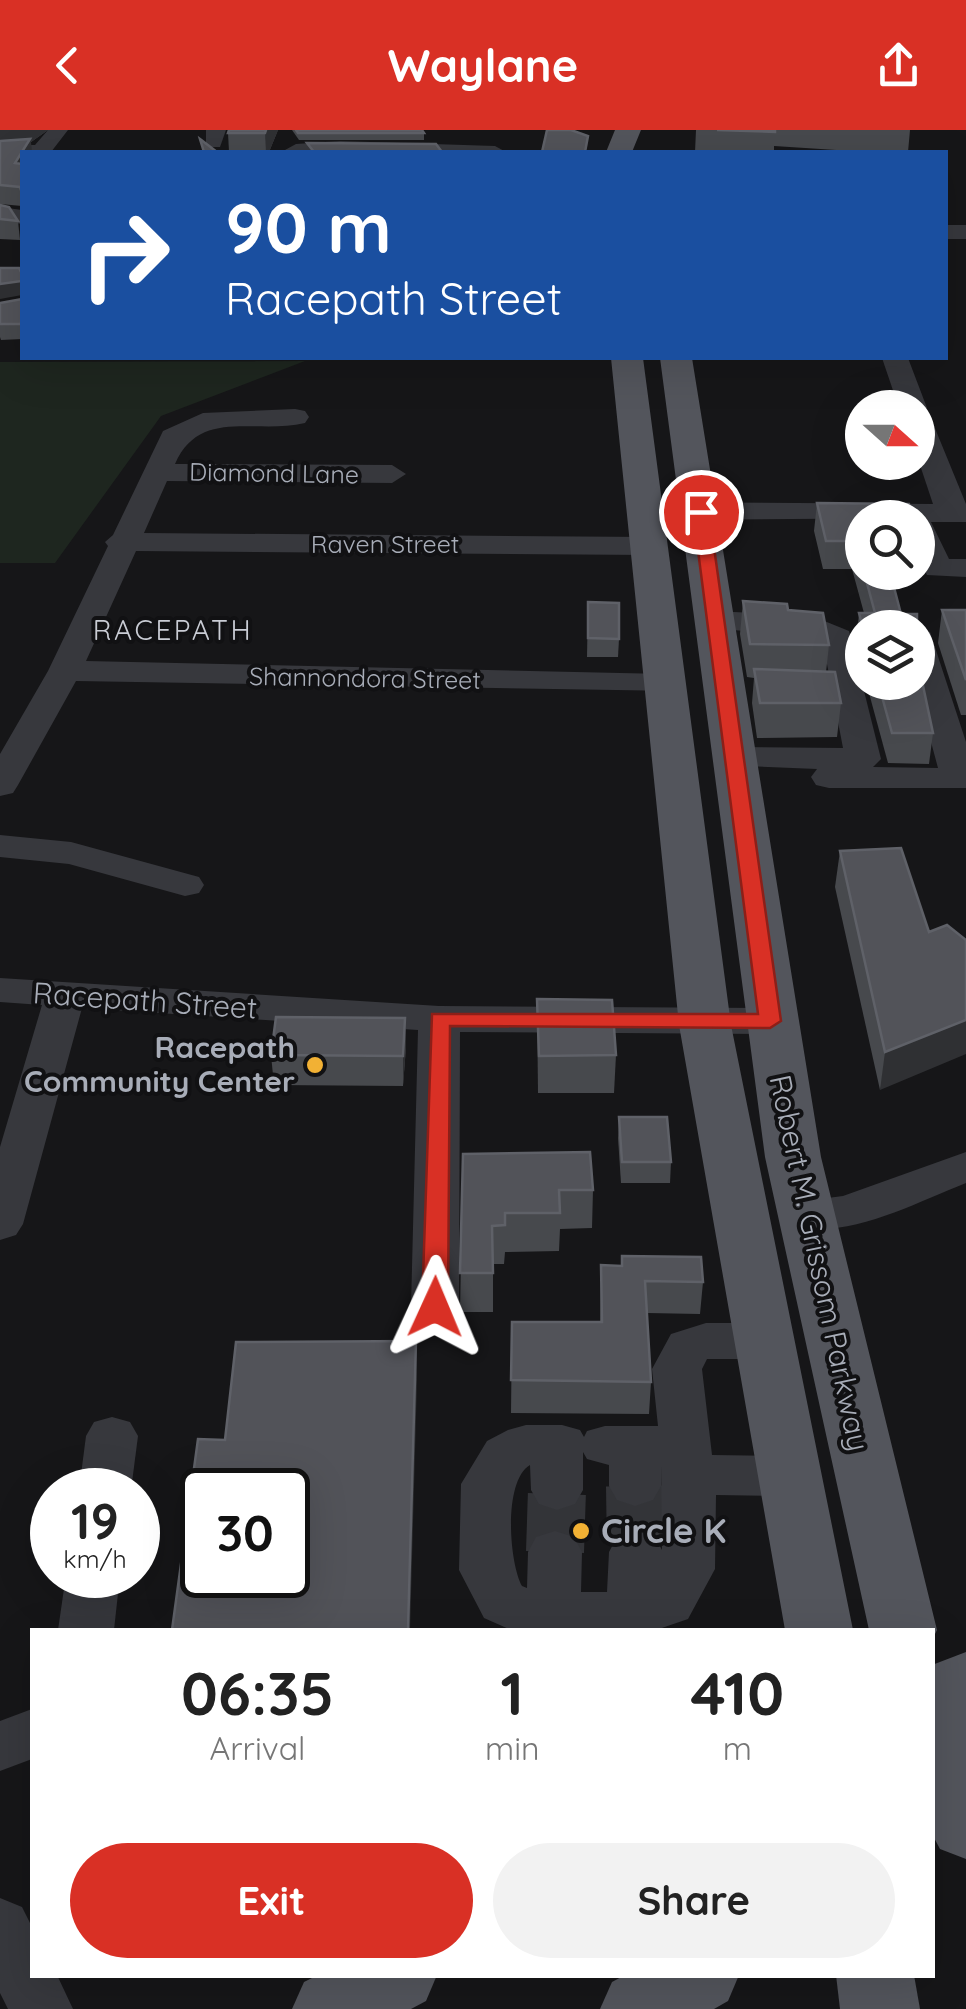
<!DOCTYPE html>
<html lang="en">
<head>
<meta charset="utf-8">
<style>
	body { margin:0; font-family:Quicksand,sans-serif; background:#f2f2f2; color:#222; height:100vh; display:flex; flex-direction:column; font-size:38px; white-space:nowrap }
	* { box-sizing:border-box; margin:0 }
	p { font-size:32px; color:#767676 }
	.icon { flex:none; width:55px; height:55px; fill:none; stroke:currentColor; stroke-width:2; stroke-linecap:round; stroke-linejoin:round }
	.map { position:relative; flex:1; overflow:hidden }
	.drawer { position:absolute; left:30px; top:1498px; width:905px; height:350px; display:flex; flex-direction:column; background:#fff; border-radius:0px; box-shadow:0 10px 40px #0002 }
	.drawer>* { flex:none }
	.banner { position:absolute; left:20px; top:20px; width:928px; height:210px; border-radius:0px; box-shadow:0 10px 40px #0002; background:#1a4fa0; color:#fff; overflow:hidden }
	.needle { width:65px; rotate:111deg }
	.buttons { position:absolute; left:845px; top:260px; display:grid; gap:20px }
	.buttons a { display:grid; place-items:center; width:90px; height:90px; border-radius:50%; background:#fff; box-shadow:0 10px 40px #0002; font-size:50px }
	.speed { position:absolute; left:30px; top:1338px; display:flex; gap:20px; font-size:50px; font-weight:700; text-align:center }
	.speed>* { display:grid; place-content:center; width:130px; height:130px; border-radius:50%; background:#fff; box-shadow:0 10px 40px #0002; line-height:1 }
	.speed small { font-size:25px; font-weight:400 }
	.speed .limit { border:5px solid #111; border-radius:15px; background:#fff; color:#111 }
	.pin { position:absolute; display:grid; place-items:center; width:85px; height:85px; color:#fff; margin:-42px; border:5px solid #fff; border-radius:50%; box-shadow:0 2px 10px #0007 }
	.me { position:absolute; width:110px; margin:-55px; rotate:1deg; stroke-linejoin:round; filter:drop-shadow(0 0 8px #0008) }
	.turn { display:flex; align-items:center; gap:35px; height:210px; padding:0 40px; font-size:45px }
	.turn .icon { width:130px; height:130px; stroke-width:2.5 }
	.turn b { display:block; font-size:70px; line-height:85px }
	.eta { display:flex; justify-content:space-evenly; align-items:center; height:170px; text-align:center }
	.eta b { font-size:60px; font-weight:700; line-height:70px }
	.action { display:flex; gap:20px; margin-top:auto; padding:20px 40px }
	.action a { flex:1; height:115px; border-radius:60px; background:#d93025; color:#fff; font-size:40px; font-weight:700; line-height:115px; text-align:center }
	.action a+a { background:#f2f2f2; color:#222 }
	header { display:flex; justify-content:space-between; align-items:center; height:130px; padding:0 40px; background:#d93025; color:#fff; font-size:45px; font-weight:700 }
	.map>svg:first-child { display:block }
	.green { fill:#1e261f }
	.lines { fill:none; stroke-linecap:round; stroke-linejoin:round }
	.minor-tunnel { stroke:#333438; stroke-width:58; stroke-dasharray:58 29; stroke-linecap:butt }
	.minor { fill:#37383d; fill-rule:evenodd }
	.major { fill:#53555c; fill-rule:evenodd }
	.wall { fill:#47494d }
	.shaded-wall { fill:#2f3033 }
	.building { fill:#525359; stroke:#5f6168; stroke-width:2.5; fill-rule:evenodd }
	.route { fill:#d93025; stroke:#8d1f18; stroke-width:2.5 }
	.poi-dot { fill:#f2b134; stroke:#111113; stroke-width:4 }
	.labels { text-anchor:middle; stroke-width:8; stroke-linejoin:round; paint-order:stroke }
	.far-street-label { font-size:25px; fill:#a8adb8; stroke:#111113 }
	.far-neighbourhood-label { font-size:28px; letter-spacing:2.5px; fill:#c9ccd4; stroke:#111113 }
	.street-label { font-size:30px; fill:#a8adb8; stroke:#111113 }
	.poi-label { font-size:30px; font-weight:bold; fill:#a8adb8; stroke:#111113; text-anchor:end }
	.near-poi-label { font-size:35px; font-weight:bold; fill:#a8adb8; stroke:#111113; text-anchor:start }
</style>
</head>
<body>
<header><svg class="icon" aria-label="back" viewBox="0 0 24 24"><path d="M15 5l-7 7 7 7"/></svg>Waylane<svg class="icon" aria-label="share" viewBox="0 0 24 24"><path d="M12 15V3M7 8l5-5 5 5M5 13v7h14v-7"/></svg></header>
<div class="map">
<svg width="966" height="1879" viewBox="0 0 966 1879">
	<rect width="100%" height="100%" fill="#161618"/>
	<!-- green -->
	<path class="green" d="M305 231 161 286 55 433H0V232Z"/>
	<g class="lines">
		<!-- minor-tunnel -->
		<g class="minor-tunnel">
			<path d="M635 1356 636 1422"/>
			<path d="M555 1422 557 1360"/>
		</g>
		<!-- minor -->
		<g class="minor">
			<path d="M48 0H68L51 22 0 27V15H35Z"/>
			<path d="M206 0H226L220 17H206Z"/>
			<path d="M340 11 495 16 506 22 285 20 296 14Z"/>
			<path d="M0 77 22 80V94L0 91Z"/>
			<rect x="945" y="95" width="21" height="14"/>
			<path d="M882 228H908L927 278 922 284 932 291 966 374V392H931L949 429H966V447L927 445 918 427V388L645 390 630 381 645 372 933 374 918 329V278H899Z"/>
			<path d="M295 279 305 281 309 287 305 293C255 305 200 277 175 334L392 335 406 344 392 353 167 351 144 403 649 407 664 416 649 425 136 421 86 531 665 544 677 547 682 554 677 561 76 551 18 655 13 663 0 666V624L48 541 108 416 105 412 113 405 163 301 203 283Z"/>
			<path d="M714 481 812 486 849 501 881 629 873 637 938 638 915 552 918 500 930 502 966 612V658H829L816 655 811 647 817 639 720 635 714 628 720 621 732 617 843 618 823 513 806 505 703 498 698 491Z"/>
			<path d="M0 705 71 712 199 747 204 755 199 763 185 766 69 734 0 727Z"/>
			<path d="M0 848 439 876 769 878 784 882 790 891 784 900 769 904 460 902 459 1177 452 1189 435 1194 418 1189 411 1177 418 900 82 878 23 1094 16 1105 0 1110V1017L42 875 0 872Z"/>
			<path d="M966 1022V1053C912 1074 847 1111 789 1095L782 1084 789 1073 843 1066Z"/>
			<path d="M706 1193H765L782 1199 789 1211 782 1223 765 1229H707L702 1239 712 1325 791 1326 809 1332 817 1346 809 1360 791 1366 716 1365 715 1439 688 1489 656 1500H511L484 1488 459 1440 461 1354 487 1311 508 1300 526 1295H562L580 1300 584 1307 587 1301 605 1296H658L652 1239 671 1204ZM583 1322 587 1329 609 1335V1356L617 1370 635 1376 653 1370 661 1356V1335L662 1420 655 1407 636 1401 617 1407 609 1422 607 1462H581L582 1422 574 1407 555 1401 536 1407 528 1422 527 1458 522 1456C509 1432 503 1351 530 1335L531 1360 539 1374 557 1380 575 1374 583 1360Z"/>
			<path d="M112 1287 130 1292 138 1306 131 1360H79L86 1306 94 1292Z"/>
			<path d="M66 1445H120L114 1500H58Z"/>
			<path d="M32 1579V1629L0 1641V1591Z"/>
			<path d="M0 1768 22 1777 32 1797V1845H57L73 1879H8L0 1863Z"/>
		</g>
		<!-- major -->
		<g class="major">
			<path d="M615 0H641L632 22H606Z"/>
			<path d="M611 228H643L731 895 853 1500H785L679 895Z"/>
			<path d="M660 228H692L821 1027 937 1500 932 1510V1500H869L765 1027Z"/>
			<path d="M966 1522V1729L940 1719 932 1704V1535Z"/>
			<path d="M318 1845H437L426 1871 411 1879H292L304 1852Z"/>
			<path d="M625 1845H739L728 1871 714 1879H600L612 1852Z"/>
			<path d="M836 1845H914L920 1879H840Z"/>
		</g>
	</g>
	<!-- wall -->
	<g class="wall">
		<path d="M0 0H48L31 12 22 22V76L0 74Z"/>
		<path d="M278 0 269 22H229L228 3Z"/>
		<path d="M292 0H422L424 3V10H299Z"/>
		<path d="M696 0H910L908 22H867L774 16V22H695Z"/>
		<path d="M0 75 18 91 20 110 0 109Z"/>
		<path d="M22 169V209L1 210 0 207V173Z"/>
		<path d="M817 373 862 388V442H890L901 484 862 498V538L856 513 859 483H864L852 439H823L814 401Z"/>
		<path d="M918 401 921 411 918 436Z"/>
		<path d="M743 471 788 480 829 515 826 542 841 573 837 607 757 608 752 573 754 548 747 547 740 504Z"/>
		<path d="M588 472 619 509 618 527H587Z"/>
		<path d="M942 480H966V585H961L938 513Z"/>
		<path d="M866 552H918L933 603 929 634 888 633Z"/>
		<path d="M840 721 929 802 880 960 835 757Z"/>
		<path d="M537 869 616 925 614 963H538Z"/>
		<path d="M405 888 406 917 403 956 274 955 271 925Z"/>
		<path d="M619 987 671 1032 670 1053H621L618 1008Z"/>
		<path d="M463 1024 593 1060 592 1098 560 1099 559 1121 505 1122 504 1134H493V1182H460Z"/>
		<path d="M601 1135 703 1152 700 1184 647 1183 651 1252 649 1284 511 1283 512 1192H600Z"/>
	</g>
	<!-- shaded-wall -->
	<g class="shaded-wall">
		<path d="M0 0H48L31 12 32 22H22V43L0 15Z"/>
		<path d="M266 0H278L269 22H266L265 3Z"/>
		<path d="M22 150V165L0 169V154Z"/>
		<path d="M405 888 406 917 403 956V926Z"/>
		<path d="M966 890V924L880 960 885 922Z"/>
		<path d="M416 1211 417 1250 410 1500H408Z"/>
	</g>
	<!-- building -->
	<g class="building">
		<path d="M229 0H266L265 3H228Z"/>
		<path d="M296 0H422L424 3H298Z"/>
		<path d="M547 0H571L588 6 585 22H542Z"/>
		<path d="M717 0H775V2Z"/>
		<path d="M30 9 15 33 22 34V63L20 57 0 55V11Z"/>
		<path d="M200 9 217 22H204Z"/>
		<path d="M307 13 436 14 442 22H314Z"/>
		<path d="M0 75 9 77 18 91 0 89Z"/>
		<path d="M0 138H19L22 144V151L0 154Z"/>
		<path d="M22 169 21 194H0V173Z"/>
		<path d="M817 373 909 374 914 388H862V437L856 411H826Z"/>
		<path d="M864 442H890L901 484H917V498H863L859 483H875Z"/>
		<path d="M743 471 787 474 788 480 823 483 829 515 750 514Z"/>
		<path d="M588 472 619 473V509L588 508Z"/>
		<path d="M942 480H966V550Z"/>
		<path d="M918 532 933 603H892L878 552H918Z"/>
		<path d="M754 539 835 542 841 573H760Z"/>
		<path d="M901 718 929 802 947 795 966 810V890L885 922 840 721Z"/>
		<path d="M537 869 612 870 616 925 539 926Z"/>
		<path d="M276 887 405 888 403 926 271 925Z"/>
		<path d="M619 987H667L671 1032H622Z"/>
		<path d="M590 1022 593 1060H559L560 1083H505V1095L492 1096 493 1143H460L463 1024Z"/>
		<path d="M622 1126 701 1127 703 1152 645 1151 651 1252 511 1250 512 1192H602L601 1135 622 1136Z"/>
		<path d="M416 1211 408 1500H172L198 1309 225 1310 236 1212ZM202 1360H288V1445H202Z"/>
	</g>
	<!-- route -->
	<path class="route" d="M701 378 709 382 781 891 770 898 450 896 448 1177 444 1183H426L422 1177 432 884H758L693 382Z"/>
	<!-- markers -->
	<g class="poi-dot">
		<circle cx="315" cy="935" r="10"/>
		<circle cx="581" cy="1401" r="10"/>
	</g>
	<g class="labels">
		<!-- far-street labels -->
		<g class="far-street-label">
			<text transform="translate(274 343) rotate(1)" y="9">Diamond Lane</text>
			<text x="385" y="423">Raven Street</text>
			<text transform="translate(365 548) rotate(1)" y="9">Shannondora Street</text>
		</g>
		<!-- far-neighbourhood labels -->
		<g class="far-neighbourhood-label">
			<text x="173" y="510">RACEPATH</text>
		</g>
		<!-- street labels -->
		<g class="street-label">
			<text transform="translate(145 871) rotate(4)" y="10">Racepath Street</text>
			<text transform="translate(819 1133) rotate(78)" y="10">Robert M. Grissom Parkway</text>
		</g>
		<!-- poi labels -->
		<g class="poi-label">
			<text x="295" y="928">Racepath<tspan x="295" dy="34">Community Center</tspan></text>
		</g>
		<!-- near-poi labels -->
		<g class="near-poi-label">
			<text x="601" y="1413">Circle K</text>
		</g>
	</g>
</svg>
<div class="buttons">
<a><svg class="needle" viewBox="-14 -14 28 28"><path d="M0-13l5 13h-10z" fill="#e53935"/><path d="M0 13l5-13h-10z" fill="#767676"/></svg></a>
<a><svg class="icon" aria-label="search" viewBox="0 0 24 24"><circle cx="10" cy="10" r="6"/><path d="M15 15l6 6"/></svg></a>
<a><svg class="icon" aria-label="layers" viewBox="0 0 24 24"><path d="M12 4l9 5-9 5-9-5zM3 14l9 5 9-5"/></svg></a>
</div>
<div class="speed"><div>19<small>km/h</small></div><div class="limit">30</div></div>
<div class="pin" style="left:701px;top:382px;background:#d93025"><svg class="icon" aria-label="arrive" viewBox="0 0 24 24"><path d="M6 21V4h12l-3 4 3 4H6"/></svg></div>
<svg class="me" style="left:435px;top:1177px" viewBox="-20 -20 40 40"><path d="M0-17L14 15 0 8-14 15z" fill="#d93025" stroke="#fff" stroke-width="4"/></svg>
<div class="banner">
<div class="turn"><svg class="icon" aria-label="right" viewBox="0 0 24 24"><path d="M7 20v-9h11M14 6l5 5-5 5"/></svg><div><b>90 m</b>Racepath Street</div></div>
</div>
<section class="drawer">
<div class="eta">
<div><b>06:35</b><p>Arrival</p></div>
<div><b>1</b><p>min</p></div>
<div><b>410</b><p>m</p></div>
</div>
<div class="action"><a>Exit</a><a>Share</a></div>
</section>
</div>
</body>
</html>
